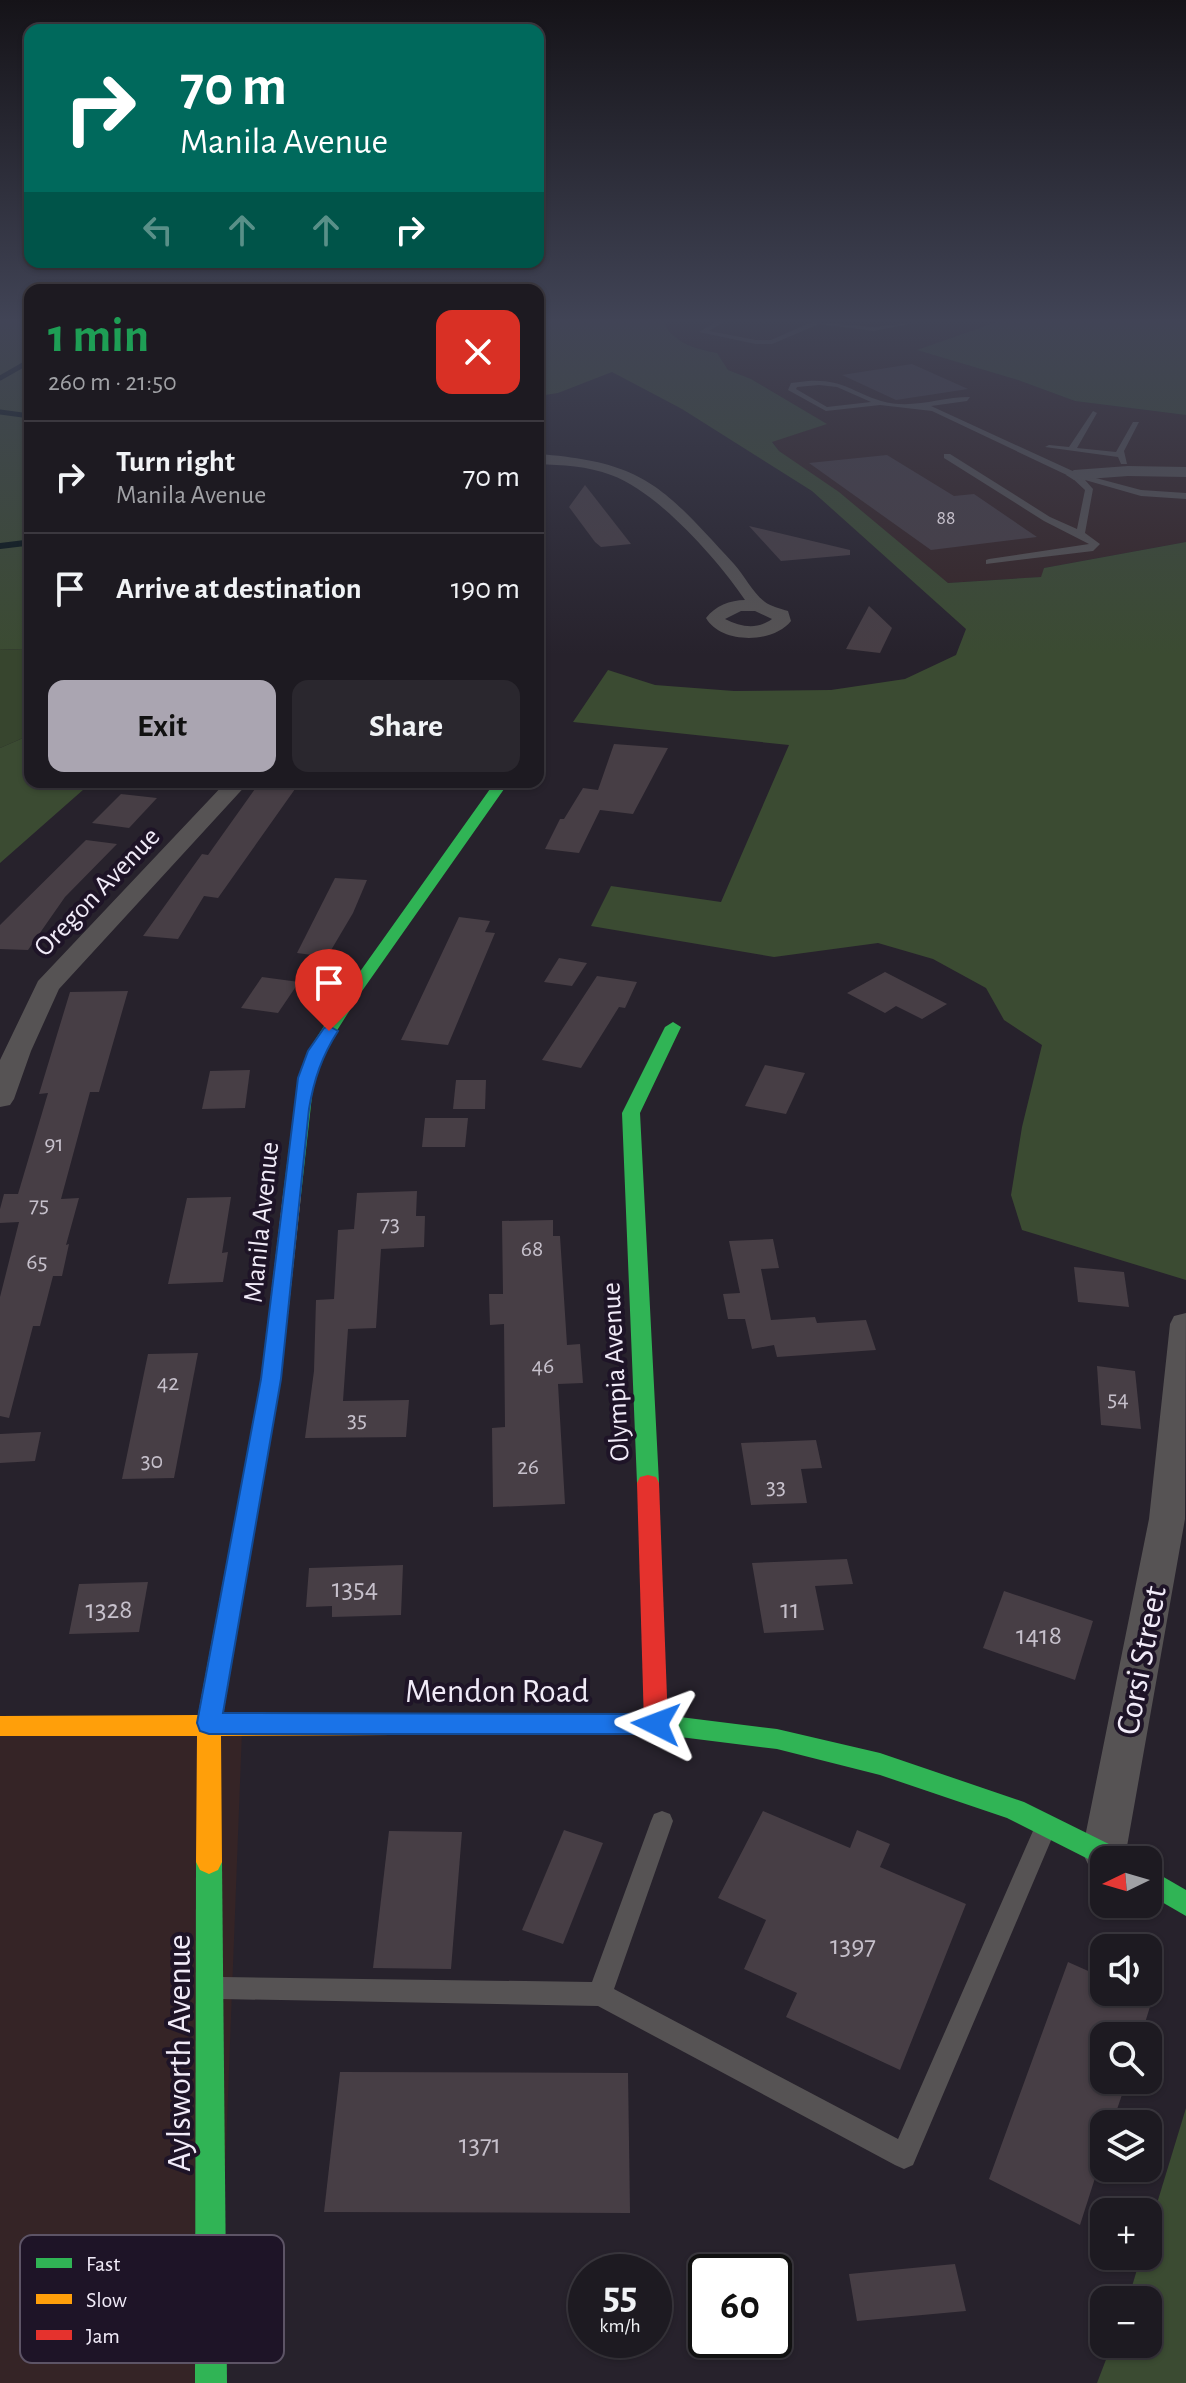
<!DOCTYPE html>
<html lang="en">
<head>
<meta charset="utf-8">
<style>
	body { margin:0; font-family:"Alegreya Sans",sans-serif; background:#2a272e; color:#f1f3f6; height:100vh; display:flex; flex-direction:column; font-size:30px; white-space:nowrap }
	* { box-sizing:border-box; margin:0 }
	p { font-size:26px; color:#a0a1a5 }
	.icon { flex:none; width:44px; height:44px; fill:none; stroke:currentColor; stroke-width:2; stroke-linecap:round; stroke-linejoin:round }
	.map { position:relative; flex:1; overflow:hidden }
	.sheet { position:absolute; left:24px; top:284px; width:520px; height:504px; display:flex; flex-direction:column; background:#1d1a21; border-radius:16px; box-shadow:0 2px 6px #0004,0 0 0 2px #3b383f }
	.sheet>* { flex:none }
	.top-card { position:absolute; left:24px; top:24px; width:520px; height:244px; border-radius:16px; box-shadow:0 2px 6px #0004,0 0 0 2px #3b383f; background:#00695c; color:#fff; overflow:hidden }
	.needle { width:52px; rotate:265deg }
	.tools { position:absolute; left:1090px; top:1846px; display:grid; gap:16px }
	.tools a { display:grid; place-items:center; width:72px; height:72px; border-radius:16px; background:#1d1a21; box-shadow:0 2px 6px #0004,0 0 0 2px #3b383f; font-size:40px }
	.speed { position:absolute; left:568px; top:2254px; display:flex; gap:16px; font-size:40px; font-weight:700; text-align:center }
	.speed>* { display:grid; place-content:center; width:104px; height:104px; border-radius:50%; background:#1d1a21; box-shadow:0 2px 6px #0004,0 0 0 2px #3b383f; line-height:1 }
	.speed small { font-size:20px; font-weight:400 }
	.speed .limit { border:4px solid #111; border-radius:12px; background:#fff; color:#111 }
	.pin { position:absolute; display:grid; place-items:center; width:68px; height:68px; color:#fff; margin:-82px -34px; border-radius:50% 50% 50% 0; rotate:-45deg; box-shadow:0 0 8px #0007 }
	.pin .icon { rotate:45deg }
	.me { position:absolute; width:88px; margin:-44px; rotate:273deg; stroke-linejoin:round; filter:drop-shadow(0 0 6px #0008) }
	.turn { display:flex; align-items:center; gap:28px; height:168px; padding:0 24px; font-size:36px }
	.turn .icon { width:104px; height:104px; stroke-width:2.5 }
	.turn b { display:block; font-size:56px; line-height:68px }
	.lanes { display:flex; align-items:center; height:76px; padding:0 24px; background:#0003; justify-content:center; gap:40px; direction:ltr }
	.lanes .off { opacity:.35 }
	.round { display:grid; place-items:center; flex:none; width:84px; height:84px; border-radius:16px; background:#2a272e }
	.headline { display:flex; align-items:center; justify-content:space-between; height:136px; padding:0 24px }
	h1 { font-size:48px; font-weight:700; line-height:60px; color:#1e9e55 }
	.cta { display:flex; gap:16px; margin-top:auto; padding:16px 24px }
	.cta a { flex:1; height:92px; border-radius:16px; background:#aaa5b1; color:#111; font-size:32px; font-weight:700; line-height:92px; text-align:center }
	.cta a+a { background:#2a272e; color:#f1f3f6 }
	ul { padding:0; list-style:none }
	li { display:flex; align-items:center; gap:24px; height:112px; padding:0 24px; border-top:2px solid #3b383f }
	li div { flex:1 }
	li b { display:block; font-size:30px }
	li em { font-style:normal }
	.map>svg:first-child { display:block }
	.commercial { fill:#352426 }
	.green { fill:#37452e }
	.forest { fill:#3b4b32 }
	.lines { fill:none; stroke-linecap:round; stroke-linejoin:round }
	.stream-far1 { stroke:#041315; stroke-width:5 }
	.stream { stroke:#041315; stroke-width:6 }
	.building { fill:#473e45 }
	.lane { fill:#565354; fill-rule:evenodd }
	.street { fill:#565354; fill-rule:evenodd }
	.fast { fill:#30b455; fill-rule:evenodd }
	.slow { fill:#ff9f0a; fill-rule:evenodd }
	.jam { fill:#e5322d; fill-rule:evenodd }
	.route { fill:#1a73e8; stroke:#114b97; stroke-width:2 }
	.labels { text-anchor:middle; stroke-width:8; stroke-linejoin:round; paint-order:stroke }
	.far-number-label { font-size:20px; fill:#c6c0cb }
	.number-label { font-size:24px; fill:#c6c0cb }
	.street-label { font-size:28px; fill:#f1ebf8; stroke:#1e1427 }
	.near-number-label { font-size:28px; fill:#c6c0cb }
	.near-street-label { font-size:34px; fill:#f1ebf8; stroke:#1e1427 }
	.key { fill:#1e1427; stroke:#5d5466; stroke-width:2 }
	.key-label { font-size:22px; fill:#f1ebf8 }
</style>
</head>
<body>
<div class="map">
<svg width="1186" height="2383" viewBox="0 0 1186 2383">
	<rect width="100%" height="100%" fill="#27222c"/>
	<!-- commercial -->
	<g class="commercial">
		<path d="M669 322H997L918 350 1018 380 1075 401 1186 415V542L1044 568 1042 577 948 583 779 451 772 441 826 424 751 379 728 370 717 353 687 345 671 335 665 325Z"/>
		<path d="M242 1731 217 2383H0V1736Z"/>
	</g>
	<!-- green -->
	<path class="green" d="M0 649 30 650V735L0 748Z"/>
	<!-- forest -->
	<g class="forest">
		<path d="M0 322H30V650L0 649Z"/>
		<path d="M538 322H669L665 325C676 344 696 349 717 353L728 370 751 379 827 424 772 442 779 451 839 492 948 583 1041 577 1044 568 1186 542V1280L1022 1230 1011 1195 1022 1127 1042 1045 1004 1020 986 988 933 959 878 943 774 957 591 926 611 886 721 902 789 745 573 722 608 670 655 685 734 691 831 690 905 679 956 655 966 629 812 491 682 409 612 372 558 393 538 396Z"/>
		<path d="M997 322H1186V415L1075 401 1018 380 917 350Z"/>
		<path d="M30 735V782H92L0 863V748Z"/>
		<path d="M1186 2108V2383H1097L1112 2344H1148V2300H1128L1141 2256H1148V2233Z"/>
	</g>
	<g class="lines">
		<!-- stream-far1 -->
		<g class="stream-far1">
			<path d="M0 378 30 361"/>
			<path d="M0 412 30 416"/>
			<path d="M30 463 26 467 30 494"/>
		</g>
		<!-- stream -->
		<path class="stream" d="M0 546 25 543 30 539"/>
	</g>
	<!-- building -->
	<g class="building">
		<path d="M912 364 968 389 896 400 842 375Z"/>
		<path d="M887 455 954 496 974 494 1037 537 931 550 809 463Z"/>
		<path d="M585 485 631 544 601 547 595 542 569 507Z"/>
		<path d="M749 526 850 550V555L781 561Z"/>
		<path d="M869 606 892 628 880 653 846 649Z"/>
		<path d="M614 744 668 748 633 814 600 810 579 853 545 849 560 819H564L583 788 598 790Z"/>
		<path d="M260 782H300L218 898 204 896 178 939 143 936 202 854 208 855Z"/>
		<path d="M121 794 157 798 129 828 92 823Z"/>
		<path d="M86 840 117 844 65 897 28 950 0 949V925Z"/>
		<path d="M335 878 367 880 353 913 327 957 297 953Z"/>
		<path d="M459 917 490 921 485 932 495 933 448 1045 401 1040Z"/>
		<path d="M559 958 587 963 572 986 544 982Z"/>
		<path d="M885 972 947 1004 922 1019 896 1006 885 1013 847 993Z"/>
		<path d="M597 976 637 982 625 1008 619 1007 581 1068 542 1060Z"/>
		<path d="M262 977 299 982 278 1013 241 1008Z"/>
		<path d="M128 991 99 1092H90L61 1199 79 1198 66 1245 69 1244 62 1276H53L40 1326H33L9 1418 0 1416V1297L19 1222 0 1223V1209L4 1194H18L48 1093 39 1094 70 992Z"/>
		<path d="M765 1065 805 1073 786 1114 745 1106Z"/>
		<path d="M250 1070 245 1108 202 1109 210 1071Z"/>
		<path d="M456 1080H486L485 1109H453Z"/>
		<path d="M425 1118H468L465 1147H422Z"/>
		<path d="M417 1191 416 1216H425L424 1247 381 1249 376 1328 348 1329 343 1401 409 1400 406 1437 305 1438 314 1371 316 1300 334 1299 338 1230 354 1229 357 1193Z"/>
		<path d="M231 1197 222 1253 228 1252 223 1282 168 1284 187 1198Z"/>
		<path d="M553 1220V1236H560L567 1345 580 1344 583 1383 558 1384 565 1504 493 1507 492 1428 505 1427 504 1324 490 1325 489 1294H503L502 1221Z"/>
		<path d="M773 1239 779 1268 761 1269 771 1320 815 1317 817 1323 866 1320 876 1350 777 1357 774 1345 752 1349 745 1319H728L723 1294 740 1293 729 1241Z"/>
		<path d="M1074 1267 1124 1272 1129 1307 1078 1302Z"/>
		<path d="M198 1353 174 1478 122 1479 148 1354Z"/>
		<path d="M1097 1366 1135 1371 1141 1429 1101 1425Z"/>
		<path d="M41 1432 35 1461 0 1463V1434Z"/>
		<path d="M816 1440 822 1468 801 1469 807 1503 751 1505 741 1443Z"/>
		<path d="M847 1559 853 1584 815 1586 824 1630 764 1633 752 1563Z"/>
		<path d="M403 1565 401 1615 332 1617V1606L306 1607 309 1568Z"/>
		<path d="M148 1582 139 1632 69 1634 79 1584Z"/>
		<path d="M1004 1591 1093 1621 1075 1680 983 1648Z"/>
		<path d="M763 1811 850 1848 857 1830 890 1844 880 1867 966 1904 900 2070 786 2017 797 1993 744 1969 766 1920 718 1898Z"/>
		<path d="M564 1830 603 1843 563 1944 522 1930Z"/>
		<path d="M389 1831 462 1832 451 1969 373 1968Z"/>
		<path d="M1068 1962 1104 1978V1992H1134L1152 2000 1141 2036H1104V2080H1127L1112 2124H1104V2150L1080 2225 989 2179Z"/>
		<path d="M340 2072 628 2073 630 2213 324 2212Z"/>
		<path d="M955 2264 966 2311 857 2321 849 2274Z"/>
	</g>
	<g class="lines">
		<!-- lane -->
		<g class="lane">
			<path d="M716 322H724L709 331 756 340H771L812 322 874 327 919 322 874 331 819 324 772 344H756L699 332Z"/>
			<path d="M808 381C843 379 852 392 881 401 913 410 939 397 970 397L967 401 931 406 1077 473 1141 490 1186 493V499L1141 496 1085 480 1093 489 1085 533 1100 544 1093 551 986 564V560L989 559 1089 544 1044 521 944 458V454H950L1050 517 1077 529 1085 490 1071 477 932 411 880 405 826 411 788 390 791 383ZM819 385 837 387 871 402 827 407 796 389 797 387Z"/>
			<path d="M1093 411 1097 413 1077 448 1116 452 1133 422H1139L1124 451 1127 464H1121L1118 457 1045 447 1049 445 1069 447Z"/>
			<path d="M662 1811 670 1814 673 1821 614 1989 898 2139 1036 1824 1044 1821 1052 1824 1055 1831 913 2165 904 2169 895 2165 598 2006 222 1999 213 1996 210 1988 213 1980 222 1977 592 1982 651 1821 654 1814Z"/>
		</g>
		<!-- street -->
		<g class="street">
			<path d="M538 454C646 462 664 488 734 564 744 575 753 593 765 602 770 606 781 609 788 611L791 621C773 644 721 644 706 618 715 606 730 600 745 600 718 560 657 491 611 475 588 466 562 465 538 464ZM741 611H755L772 619C757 630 741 627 725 619Z"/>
			<path d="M1128 466 1186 467V477L1128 476 1074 480 1066 475 1074 470Z"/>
			<path d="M226 782H249L59 989 31 1051 14 1099 10 1105 0 1107V1060L38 981Z"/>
			<path d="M1186 1313 1185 1519 1126 1852 1122 1860H1104V1871L1089 1866 1082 1852 1149 1519 1170 1324 1174 1316Z"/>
		</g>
		<!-- fast -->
		<g class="fast">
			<path d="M495 782H509L362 991 324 1051 314 1078 301 1195 298 1199H286L283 1195 298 1078 308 1051 349 987Z"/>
			<path d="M673 1022 681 1027 640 1113 659 1483 656 1489 648 1491 640 1489 637 1483 622 1113 665 1027Z"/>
			<path d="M656 1714 777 1729 880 1753 1024 1802 1125 1852 1129 1860H1104V1867L1007 1818 880 1775 777 1749 656 1734 392 1735 383 1732 380 1725 383 1718 392 1715Z"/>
			<path d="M209 1850 218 1854 222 1862 227 2383H195L196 1862 200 1854Z"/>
			<path d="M1148 1868 1186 1890V1916L1148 1894Z"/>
		</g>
		<!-- slow -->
		<path class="slow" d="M292 1189 301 1195 281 1379 223 1715H392L401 1718 404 1725 401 1732 392 1735 221 1736 222 1862 218 1870 209 1874 200 1870 196 1862 197 1736H0V1716L198 1715 261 1379 283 1195Z"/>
		<!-- jam -->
		<path class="jam" d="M648 1475 656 1477 659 1483 668 1724 665 1731 656 1734 647 1731 644 1724 637 1483 640 1477Z"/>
	</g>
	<!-- sky -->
	<linearGradient id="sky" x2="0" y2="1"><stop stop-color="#151318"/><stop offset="0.49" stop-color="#414456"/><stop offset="1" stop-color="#414456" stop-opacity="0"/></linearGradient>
	<rect width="1186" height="655" fill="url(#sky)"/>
	<!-- route -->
	<path class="route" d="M329 1026 338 1031C322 1056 314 1079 309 1109L281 1379 223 1713 656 1714 664 1717 668 1724 664 1731 656 1734H209L200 1731 197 1723 261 1379 298 1078 308 1051 324 1028Z"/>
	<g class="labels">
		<!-- far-number labels -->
		<g class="far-number-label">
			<text x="946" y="524">88</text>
		</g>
		<!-- number labels -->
		<g class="number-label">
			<text x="54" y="1151">91</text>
			<text x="39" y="1212">75</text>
			<text x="390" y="1231">73</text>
			<text x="532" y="1256">68</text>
			<text x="37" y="1269">65</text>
			<text x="543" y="1373">46</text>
			<text x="168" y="1390">42</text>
			<text x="1118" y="1406">54</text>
			<text x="357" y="1427">35</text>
			<text x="152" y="1468">30</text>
			<text x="528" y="1474">26</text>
			<text x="776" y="1494">33</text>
		</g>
		<!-- street labels -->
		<g class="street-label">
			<text transform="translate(96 891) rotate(-46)" y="10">Oregon Avenue</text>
			<text transform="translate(260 1222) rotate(-84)" y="10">Manila Avenue</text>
			<text transform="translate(614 1372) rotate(-93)" y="10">Olympia Avenue</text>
		</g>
		<!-- near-number labels -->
		<g class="near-number-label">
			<text x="355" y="1597">1354</text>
			<text x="109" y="1618">1328</text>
			<text x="790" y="1618">11</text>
			<text x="1039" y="1644">1418</text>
			<text x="853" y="1954">1397</text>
			<text x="480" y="2153">1371</text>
		</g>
		<!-- near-street labels -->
		<g class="near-street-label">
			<text transform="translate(1140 1660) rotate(-79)" y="12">Corsi Street</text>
			<text x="497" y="1702">Mendon Road</text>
			<text transform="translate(178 2053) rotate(-90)" y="12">Aylsworth Avenue</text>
		</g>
	</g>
	<!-- legend -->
	<rect x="20" y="2235" width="264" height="128" rx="12" class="key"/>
	<rect x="36" y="2258" width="36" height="10" fill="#30b455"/>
	<rect x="36" y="2294" width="36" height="10" fill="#ff9f0a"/>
	<rect x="36" y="2330" width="36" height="10" fill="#e5322d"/>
	<g class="key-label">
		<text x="86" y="2271">Fast</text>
		<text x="86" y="2307">Slow</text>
		<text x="86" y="2343">Jam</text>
	</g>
</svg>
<div class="tools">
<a><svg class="needle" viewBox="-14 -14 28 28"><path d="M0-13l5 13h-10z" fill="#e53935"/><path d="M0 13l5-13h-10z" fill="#a0a1a5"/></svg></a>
<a><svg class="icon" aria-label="sound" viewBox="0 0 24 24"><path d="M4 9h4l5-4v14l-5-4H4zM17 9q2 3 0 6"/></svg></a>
<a><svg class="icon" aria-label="search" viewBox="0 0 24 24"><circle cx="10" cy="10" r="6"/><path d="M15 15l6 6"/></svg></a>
<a><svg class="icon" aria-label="layers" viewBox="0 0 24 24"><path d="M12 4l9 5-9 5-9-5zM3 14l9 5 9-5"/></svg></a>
<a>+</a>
<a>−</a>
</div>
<div class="speed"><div>55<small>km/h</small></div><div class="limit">60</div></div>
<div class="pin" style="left:329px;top:1031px;background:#d93025"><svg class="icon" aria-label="arrive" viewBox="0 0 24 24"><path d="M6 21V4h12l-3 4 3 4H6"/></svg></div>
<svg class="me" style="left:656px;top:1724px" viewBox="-20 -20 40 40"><path d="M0-17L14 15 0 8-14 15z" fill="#1a73e8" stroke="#fff" stroke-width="4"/></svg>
<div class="top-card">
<div class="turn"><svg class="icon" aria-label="right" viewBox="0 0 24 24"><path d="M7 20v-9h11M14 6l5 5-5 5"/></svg><div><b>70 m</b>Manila Avenue</div></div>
<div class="lanes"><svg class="icon off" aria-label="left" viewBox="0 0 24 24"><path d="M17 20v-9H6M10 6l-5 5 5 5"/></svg><svg class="icon off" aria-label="ahead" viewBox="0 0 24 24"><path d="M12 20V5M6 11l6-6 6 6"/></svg><svg class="icon off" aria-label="ahead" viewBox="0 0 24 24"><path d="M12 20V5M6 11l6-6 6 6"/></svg><svg class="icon" aria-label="right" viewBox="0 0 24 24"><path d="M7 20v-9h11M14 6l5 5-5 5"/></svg></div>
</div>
<section class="sheet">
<div class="headline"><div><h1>1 min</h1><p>260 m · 21:50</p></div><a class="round" style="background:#d93025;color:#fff"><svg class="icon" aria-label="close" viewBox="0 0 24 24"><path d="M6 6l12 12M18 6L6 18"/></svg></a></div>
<ul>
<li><svg class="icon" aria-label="right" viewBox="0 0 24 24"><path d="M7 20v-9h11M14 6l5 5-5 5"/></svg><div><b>Turn right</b><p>Manila Avenue</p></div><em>70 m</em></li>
<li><svg class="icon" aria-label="arrive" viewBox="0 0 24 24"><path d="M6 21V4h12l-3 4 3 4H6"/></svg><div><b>Arrive at destination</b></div><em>190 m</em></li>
</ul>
<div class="cta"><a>Exit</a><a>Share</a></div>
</section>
</div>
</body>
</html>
